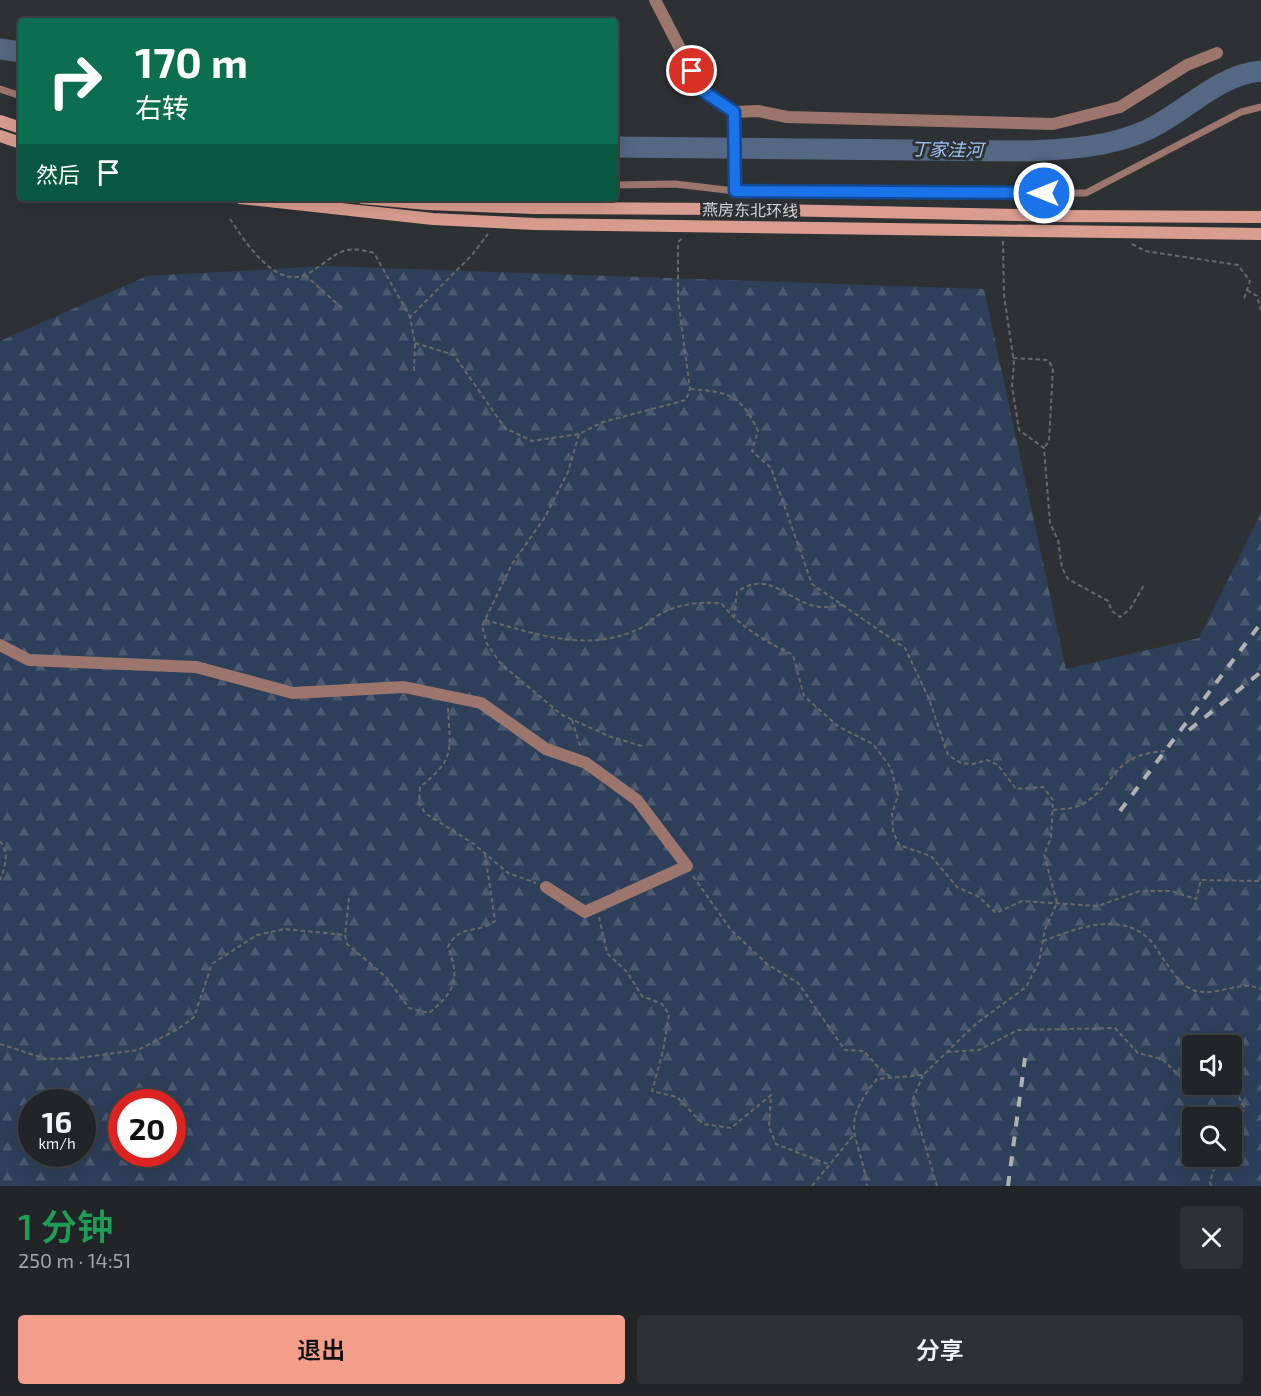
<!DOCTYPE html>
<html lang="zh">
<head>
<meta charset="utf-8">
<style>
	body { margin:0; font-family:"Exo 2","Noto Sans SC",sans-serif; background:#2e3133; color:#f1f3f6; height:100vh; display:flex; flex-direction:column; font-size:22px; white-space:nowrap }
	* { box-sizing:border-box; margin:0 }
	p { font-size:20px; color:#a2a5a7 }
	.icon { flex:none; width:33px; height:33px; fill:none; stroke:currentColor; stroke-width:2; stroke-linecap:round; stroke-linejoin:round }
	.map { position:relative; height:1186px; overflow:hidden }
	.drawer { display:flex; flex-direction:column; background:#222527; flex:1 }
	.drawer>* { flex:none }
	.guide { position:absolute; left:18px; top:18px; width:600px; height:183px; border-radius:6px; box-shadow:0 6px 24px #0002,0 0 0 2px #3f4244; background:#0b6e4f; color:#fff; overflow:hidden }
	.buttons { position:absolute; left:1182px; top:1035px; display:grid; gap:12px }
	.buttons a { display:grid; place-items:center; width:60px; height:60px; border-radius:6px; background:#222527; box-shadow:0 6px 24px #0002,0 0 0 2px #3f4244; font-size:30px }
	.speed { position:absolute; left:18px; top:1089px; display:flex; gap:12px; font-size:30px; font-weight:700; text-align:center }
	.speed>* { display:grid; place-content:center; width:78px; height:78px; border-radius:50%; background:#222527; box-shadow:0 6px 24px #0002,0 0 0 2px #3f4244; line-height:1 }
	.speed small { font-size:15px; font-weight:400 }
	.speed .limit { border:9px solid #d22; background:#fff; color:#111 }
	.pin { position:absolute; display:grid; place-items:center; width:51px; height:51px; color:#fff; margin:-26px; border:3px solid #fff; border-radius:50%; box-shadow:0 2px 6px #0007 }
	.me { position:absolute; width:66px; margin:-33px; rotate:270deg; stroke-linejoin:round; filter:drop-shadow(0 0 4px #0008) }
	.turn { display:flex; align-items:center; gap:21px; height:126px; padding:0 18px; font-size:27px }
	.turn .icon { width:78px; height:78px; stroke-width:2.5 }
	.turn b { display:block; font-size:42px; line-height:51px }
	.then { display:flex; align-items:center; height:57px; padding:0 18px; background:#0003; gap:12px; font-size:22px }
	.round { display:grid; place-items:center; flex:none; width:63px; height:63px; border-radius:6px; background:#2e3133 }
	.summary { display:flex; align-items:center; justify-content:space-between; height:102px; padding:0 18px }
	h1 { font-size:36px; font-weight:600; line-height:45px; color:#1e9e55 }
	.button { display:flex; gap:12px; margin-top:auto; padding:12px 18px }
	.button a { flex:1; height:69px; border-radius:6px; background:#f49e8a; color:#111; font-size:24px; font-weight:600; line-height:69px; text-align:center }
	.button a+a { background:#2e3133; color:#f1f3f6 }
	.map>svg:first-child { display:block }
	.forest { fill:url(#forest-firs); fill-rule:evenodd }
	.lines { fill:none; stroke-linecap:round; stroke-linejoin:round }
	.river { stroke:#546783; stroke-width:21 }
	.path { stroke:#66696b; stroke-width:2; stroke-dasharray:4.5 3; stroke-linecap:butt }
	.lane { stroke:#9c766d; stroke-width:7 }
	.street { stroke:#9c766d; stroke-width:12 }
	.secondary { stroke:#d99d8f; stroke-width:12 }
	.rail { stroke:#afb1b3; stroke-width:4; stroke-dasharray:10 10; stroke-linecap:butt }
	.route-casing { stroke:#114b97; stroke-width:15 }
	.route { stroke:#1a73e8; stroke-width:10 }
	.labels { text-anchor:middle; stroke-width:6; stroke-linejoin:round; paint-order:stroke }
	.street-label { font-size:16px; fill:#d2d4d6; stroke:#2e3134 }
	.water-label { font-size:18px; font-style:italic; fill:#9ec1f3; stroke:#2e3134 }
</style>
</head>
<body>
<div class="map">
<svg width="1261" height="1186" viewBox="0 0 1261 1186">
	<defs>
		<pattern id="forest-firs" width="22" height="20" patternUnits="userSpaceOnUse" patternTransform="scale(1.5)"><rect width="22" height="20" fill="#2d3f59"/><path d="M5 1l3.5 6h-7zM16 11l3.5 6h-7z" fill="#4b5a70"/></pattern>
	</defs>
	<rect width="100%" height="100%" fill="#2e3134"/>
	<!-- forest -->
	<path class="forest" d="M325 266 984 289 1066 669 1199 638 1261 513V1186H0V341L147 276ZM1192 1046H1232V1084H1192ZM32 1102H82V1154H32ZM122 1102H172V1154H122ZM1192 1118H1232V1156H1192Z"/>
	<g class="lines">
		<!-- river -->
		<g class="river">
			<path d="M0 49 21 52"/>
			<path d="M615 147 1030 151C1070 149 1110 147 1147 130 1186 112 1217 75 1261 71"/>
		</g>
		<!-- path -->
		<g class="path">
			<path d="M230 219C244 240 275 290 307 274 335 259 337 242 374 253L410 317"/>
			<path d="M1003 241 1004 295 1014 363 1012 386 1019 430 1044 448 1050 523 1058 540 1062 568 1068 579 1108 601 1112 611 1120 617 1130 609 1144 585"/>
			<path d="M1132 244 1145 251 1238 265 1250 281 1244 299"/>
			<path d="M305 275 342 308"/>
			<path d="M1247 290 1257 296 1261 310"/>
			<path d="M415 343 454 355 505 428 532 441 579 434"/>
			<path d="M1013 358 1048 360 1053 368 1049 441 1044 448"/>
			<path d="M414 371 415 343 410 317 472 255 488 234"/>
			<path d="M690 389C728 392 741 394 758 431L752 451 771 468 812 584 905 648 929 699 948 755 961 763 973 764 987 760 998 765 1016 789 1043 787 1053 800 1051 838 1044 854 1057 903 1045 929 1039 962 1026 987 977 1023 923 1075 877 1079C837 1128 860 1134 867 1186"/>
			<path d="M734 618 737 592C770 568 788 603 820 607 827 608 837 605 844 605"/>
			<path d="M485 620C537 634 586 653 639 629 648 625 654 617 662 613 682 603 700 602 721 603 741 628 765 641 793 655L804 696 839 727 873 744 891 768 898 795 892 814 893 831 899 845 931 856 957 887 979 897 996 913 1022 901 1098 906 1140 891H1171L1196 899 1201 880 1261 881"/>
			<path d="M448 708C450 751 456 758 420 787L419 803 425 813 474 844 508 873 536 883"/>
			<path d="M572 720 581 749"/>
			<path d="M642 746 611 737 562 715 501 664 487 644 482 626 512 564 545 517 568 472 579 434 603 422 686 400 690 389 678 299V242L684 237"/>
			<path d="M1053 810C1061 809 1073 809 1081 805 1121 782 1109 755 1166 751"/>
			<path d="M0 841C10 854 5 866 0 880"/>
			<path d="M693 876 731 930 767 964 798 983 845 1050 864 1051 878 1067 891 1077"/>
			<path d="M349 898 345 935 347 944 386 977 409 1008 429 1013C456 991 460 979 448 947 460 923 476 935 495 921L485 854"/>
			<path d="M599 917 607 953 627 972 642 996 662 1004 669 1014 663 1051 652 1091 677 1097 703 1124 731 1128 771 1095 769 1127 776 1144 830 1165"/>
			<path d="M1043 941C1078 928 1121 910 1151 941 1157 948 1161 957 1167 964 1173 973 1182 986 1193 990 1216 998 1240 979 1261 989"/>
			<path d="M0 1044 46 1059 78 1058 138 1050 178 1029 194 1017 212 964 257 935 284 929 345 935"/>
			<path d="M947 1052 979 1050 1018 1030 1115 1028 1138 1053 1162 1059 1194 1090 1210 1093 1225 1091 1239 1097 1245 1109 1232 1125"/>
			<path d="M923 1075 912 1101 937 1186"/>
			<path d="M812 1186 853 1136"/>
			<path d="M1211 1186 1210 1182 1218 1156"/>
		</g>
		<!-- lane -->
		<g class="lane">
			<path d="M0 89 21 96"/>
			<path d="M734 112 735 191"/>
			<path d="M615 185 675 184 735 191 785 193H1086L1241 112 1261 107"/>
		</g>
		<!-- street -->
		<g class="street">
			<path d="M655 0 701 89 734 112 758 111 787 117 1053 124 1120 107 1187 65 1217 53"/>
			<path d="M0 645 29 660 196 667 293 693 404 687 481 703 546 749 586 763 637 800 687 866 585 912 546 887"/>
		</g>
		<!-- secondary -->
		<g class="secondary">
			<path d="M0 121 21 128"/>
			<path d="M0 136 21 143"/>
			<path d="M240 198 433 219 535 224 1261 234"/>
			<path d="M362 198 427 204 533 208 728 209 1063 216 1261 217"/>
		</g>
		<!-- rail -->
		<g class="rail">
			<path d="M1189 730 1261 672"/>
			<path d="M1120 811 1261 623"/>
			<path d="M1008 1186 1025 1058"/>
		</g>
	</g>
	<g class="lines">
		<!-- route casing -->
		<g class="route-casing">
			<path id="route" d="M692 71 700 89 734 112 735 191 1044 193"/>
		</g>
		<!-- route -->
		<use href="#route" class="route"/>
	</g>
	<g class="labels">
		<!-- street labels -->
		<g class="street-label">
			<text transform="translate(750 210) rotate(1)" y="6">燕房东北环线</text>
		</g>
		<!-- water labels -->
		<g class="water-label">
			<text transform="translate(947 150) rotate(1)" y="6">丁家洼河</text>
		</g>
	</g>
</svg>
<div class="buttons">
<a><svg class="icon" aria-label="sound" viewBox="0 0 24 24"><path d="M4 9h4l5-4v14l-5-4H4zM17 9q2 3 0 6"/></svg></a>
<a><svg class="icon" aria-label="search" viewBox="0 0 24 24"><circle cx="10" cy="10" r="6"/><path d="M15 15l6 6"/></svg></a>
</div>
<div class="speed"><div>16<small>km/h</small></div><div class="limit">20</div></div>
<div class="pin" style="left:692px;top:71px;background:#d93025"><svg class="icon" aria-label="arrive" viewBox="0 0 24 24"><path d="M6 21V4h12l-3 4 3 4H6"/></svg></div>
<svg class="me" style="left:1044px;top:193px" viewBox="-20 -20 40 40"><circle r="17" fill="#1a73e8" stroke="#fff" stroke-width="3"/><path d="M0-11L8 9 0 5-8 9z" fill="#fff"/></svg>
<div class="guide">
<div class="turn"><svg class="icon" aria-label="right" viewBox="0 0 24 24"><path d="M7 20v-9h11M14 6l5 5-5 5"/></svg><div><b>170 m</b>右转</div></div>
<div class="then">然后<svg class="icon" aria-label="arrive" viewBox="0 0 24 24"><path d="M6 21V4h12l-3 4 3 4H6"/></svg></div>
</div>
</div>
<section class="drawer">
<div class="summary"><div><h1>1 分钟</h1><p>250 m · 14:51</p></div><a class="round"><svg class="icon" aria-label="close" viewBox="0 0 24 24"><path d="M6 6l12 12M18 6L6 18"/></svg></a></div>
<div class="button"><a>退出</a><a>分享</a></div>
</section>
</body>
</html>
